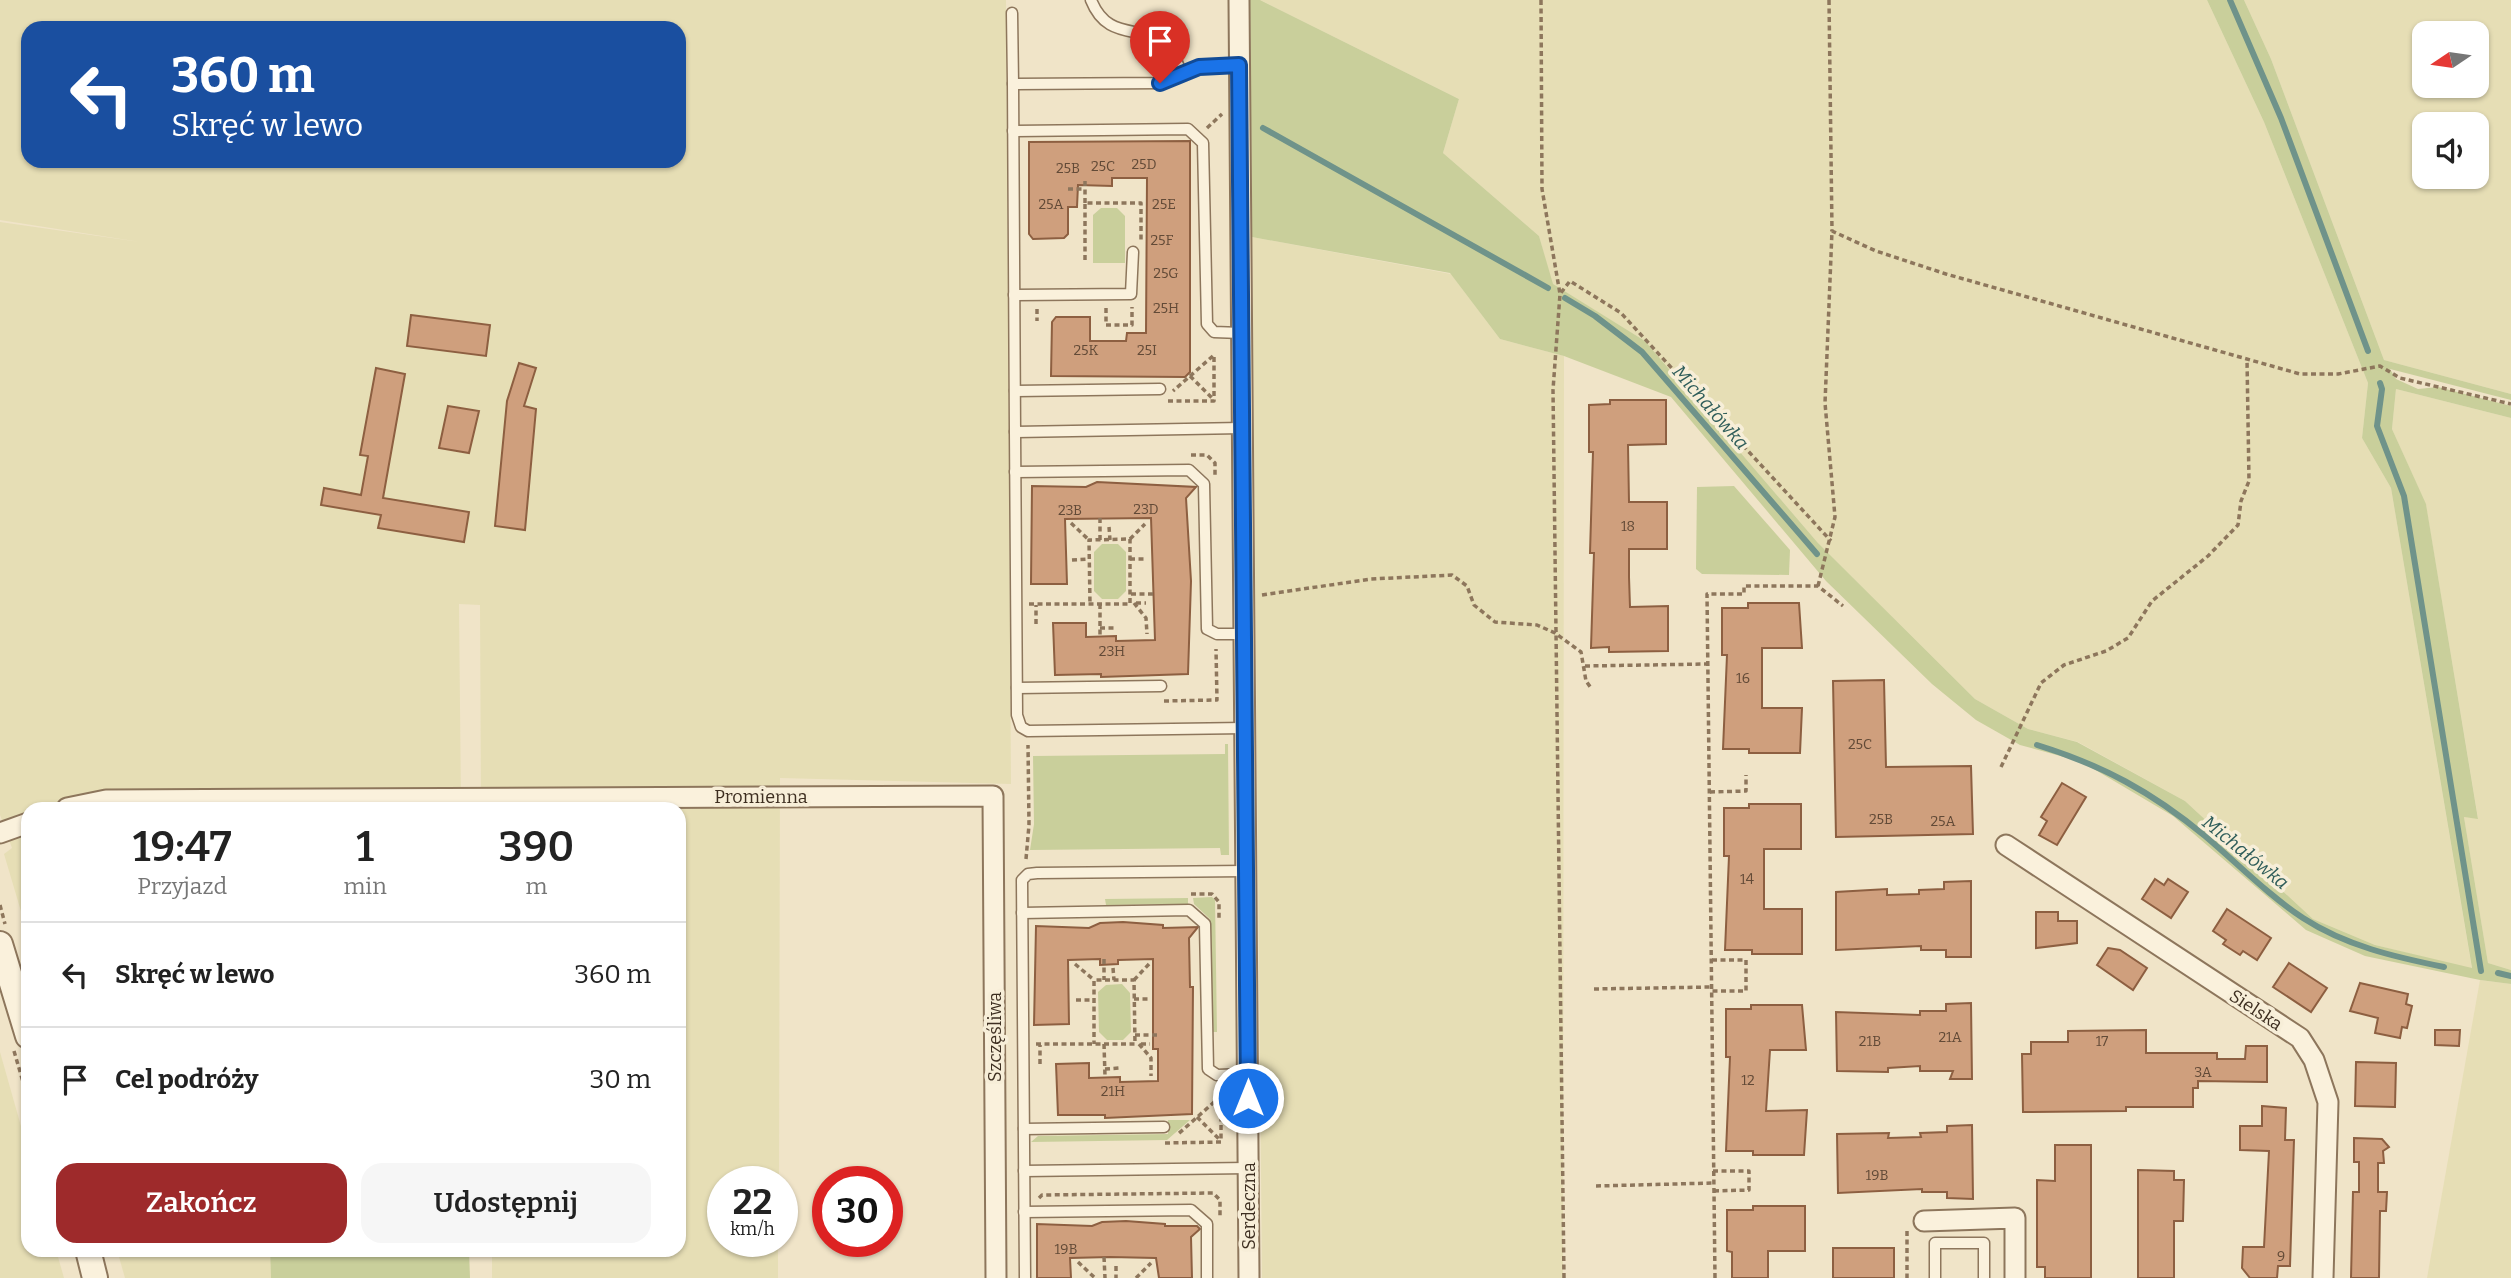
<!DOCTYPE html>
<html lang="pl">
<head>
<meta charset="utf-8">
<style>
	body { margin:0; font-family:Bitter,serif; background:#f6f6f6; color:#222; height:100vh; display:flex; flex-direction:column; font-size:26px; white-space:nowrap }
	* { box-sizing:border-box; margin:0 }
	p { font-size:23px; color:#767676 }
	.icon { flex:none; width:38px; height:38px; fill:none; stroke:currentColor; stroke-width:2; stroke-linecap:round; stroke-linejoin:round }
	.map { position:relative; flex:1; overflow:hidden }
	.panel { position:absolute; left:21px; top:802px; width:665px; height:455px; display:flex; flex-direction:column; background:#fff; border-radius:21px; box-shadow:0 2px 5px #0004 }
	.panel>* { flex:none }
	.banner { position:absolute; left:21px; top:21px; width:665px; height:147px; border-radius:21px; box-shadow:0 2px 5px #0004; background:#1a4fa0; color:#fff; overflow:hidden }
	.needle { width:46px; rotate:257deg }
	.controls { position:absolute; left:2412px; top:21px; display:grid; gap:14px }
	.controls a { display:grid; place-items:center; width:77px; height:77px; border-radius:14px; background:#fff; box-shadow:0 2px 5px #0004; font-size:35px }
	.speed { position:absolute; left:707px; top:1166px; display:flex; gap:14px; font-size:35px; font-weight:700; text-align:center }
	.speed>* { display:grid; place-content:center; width:91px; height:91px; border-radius:50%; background:#fff; box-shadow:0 2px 5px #0004; line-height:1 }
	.speed small { font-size:18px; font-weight:400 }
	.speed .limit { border:10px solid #d22; background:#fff; color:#111 }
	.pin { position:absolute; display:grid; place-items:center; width:60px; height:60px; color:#fff; margin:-72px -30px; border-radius:50% 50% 50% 0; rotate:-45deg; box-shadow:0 0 7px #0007 }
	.pin .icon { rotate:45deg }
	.me { position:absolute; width:77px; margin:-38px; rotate:0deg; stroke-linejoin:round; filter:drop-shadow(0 0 5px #0008) }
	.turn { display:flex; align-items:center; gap:24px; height:147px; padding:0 35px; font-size:32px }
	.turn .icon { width:91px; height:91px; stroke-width:2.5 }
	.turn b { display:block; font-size:49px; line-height:60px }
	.eta { display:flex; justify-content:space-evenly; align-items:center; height:119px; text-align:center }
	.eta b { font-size:42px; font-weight:600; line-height:49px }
	.primary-button { display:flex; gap:14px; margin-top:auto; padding:14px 35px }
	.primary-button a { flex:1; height:80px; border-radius:21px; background:#9e2a2b; color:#fff; font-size:28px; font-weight:600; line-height:80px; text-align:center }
	.primary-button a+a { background:#f6f6f6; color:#222 }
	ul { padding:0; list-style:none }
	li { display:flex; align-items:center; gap:21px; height:105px; padding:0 35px; border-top:2px solid #e0e0e0 }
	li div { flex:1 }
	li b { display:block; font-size:26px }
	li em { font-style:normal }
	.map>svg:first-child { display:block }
	.farmland { fill:#e6deb5; fill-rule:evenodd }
	.green { fill:#c9cf9b }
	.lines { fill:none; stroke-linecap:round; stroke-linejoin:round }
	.stream { stroke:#6f938a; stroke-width:6 }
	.building { fill:#cf9f7d; stroke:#8d5f41; stroke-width:2 }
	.service-casing { stroke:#8d765c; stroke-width:13 }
	.minor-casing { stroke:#8d765c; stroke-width:23 }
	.tertiary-casing { stroke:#8d765c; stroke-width:28 }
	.path { stroke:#8d765c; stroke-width:3.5; stroke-dasharray:5 3.5; stroke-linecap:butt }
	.service { stroke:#faf1dc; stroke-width:10 }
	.minor { stroke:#faf1dc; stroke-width:19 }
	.tertiary { stroke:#faf1dc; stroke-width:24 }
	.route-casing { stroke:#114b97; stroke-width:18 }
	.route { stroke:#1a73e8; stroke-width:12 }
	.labels { text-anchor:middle; stroke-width:7; stroke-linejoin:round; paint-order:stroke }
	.number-label { font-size:14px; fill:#624a37 }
	.street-label { font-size:18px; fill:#3d2e20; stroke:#f7eed8 }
	.water-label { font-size:19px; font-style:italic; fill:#2f5d5a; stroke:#f7eed8 }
</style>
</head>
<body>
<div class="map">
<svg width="2511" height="1278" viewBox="0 0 2511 1278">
	<rect width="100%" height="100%" fill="#f0e4c8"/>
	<!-- farmland -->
	<g class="farmland">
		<path d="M0 0H1006L1011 784 780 778 779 1181H723V1241H778V1278H492V1250H679V808H481L480 605 459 604 461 808H28V935L4 854 12 848 0 815V222L140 242 0 220ZM28 28H679V161H28Z"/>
		<path d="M1260 0H2207L2264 122 2368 383 2362 438 2391 488 2472 969 2375 945 2313 919 2185 801 2078 742 2028 729 1975 699 1818 543 1645 341 1552 284 1539 236 1443 153 1459 99Z"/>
		<path d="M2244 0H2511V394L2384 360 2271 59ZM2424 33H2476V86H2424ZM2424 124H2476V177H2424Z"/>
		<path d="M1252 237 1451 274 1500 339 1564 356 1563 1278H1262Z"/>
		<path d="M2396 389 2511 418V970L2488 963 2464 817 2478 818 2426 505 2392 429Z"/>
		<path d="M2480 980 2511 984V1278H2427Z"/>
		<path d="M0 1052 28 1151V1250H56L64 1278H0Z"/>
		<path d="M117 1250H270L271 1278H125Z"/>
	</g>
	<!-- green -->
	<g class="green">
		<path d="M1250 0H1260L1459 99 1443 153 1539 236 1553 284 1645 341 1818 543 1975 699 2028 729 2077 742 2185 801 2313 919 2375 945 2472 968 2391 488 2362 438 2368 383 2264 122 2207 0H2244L2271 59 2384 360 2511 394V400L2390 369 2396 379 2418 389 2438 387 2511 406V418L2396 389 2392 429 2426 504 2478 819 2464 817 2488 963 2511 970V984L2480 980 2365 956 2306 930 2173 816 2082 762 2020 745 1976 720 1932 684 1826 581 1671 397 1564 356 1500 339 1450 273 1252 237Z"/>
		<path d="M1101 208H1117L1125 216V263H1093V215Z"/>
		<path d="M1734 486 1790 550 1789 575 1702 574 1696 569 1697 487Z"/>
		<path d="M1102 544H1118L1126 552V591L1118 599H1102L1094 591V552Z"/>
		<path d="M1225 744H1228L1229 855H1221L1220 848 1030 850 1034 824 1033 756 1225 754Z"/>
		<path d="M1212 897 1215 900 1217 1032H1212L1210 919 1194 904 1193 898Z"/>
		<path d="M1188 898V904L1106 905 1105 899Z"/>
		<path d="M1122 984 1130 993 1131 1032 1123 1040H1107L1099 1032 1098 992 1106 985Z"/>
		<path d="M1168 1120H1190L1167 1140 1031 1142 1038 1136 1168 1134Z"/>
		<path d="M270 1250H469L470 1278H271Z"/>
	</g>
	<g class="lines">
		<!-- stream -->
		<g class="stream">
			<path d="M2230 0 2281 118 2368 351"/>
			<path d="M1263 128 1548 288"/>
			<path d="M1565 298 1595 316 1642 352 1817 554"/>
			<path d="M2380 383 2382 389 2377 426 2404 496 2481 971"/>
			<path d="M2037 745C2102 765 2152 792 2205 836 2237 863 2268 895 2303 918 2346 946 2395 957 2444 967"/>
			<path d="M2498 973 2511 976"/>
		</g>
	</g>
	<!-- building -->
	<g class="building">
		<path d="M1190 141V372L1185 377 1051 376 1052 322 1056 317H1090V341H1126L1127 333H1146L1147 178H1112V186L1078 185 1077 207H1068V234L1064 238 1033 239 1029 234V142Z"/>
		<path d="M411 315 490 325 486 356 407 346Z"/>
		<path d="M519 363 536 368 524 406 536 409 525 530 495 526 507 401Z"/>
		<path d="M376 368 405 374 383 498 469 512 464 542 378 528 381 515 321 505 324 488 361 495 368 456 360 455Z"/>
		<path d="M1610 400H1666V444L1628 445 1629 502H1667V549H1629V577L1630 607 1668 606V651L1609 652V647L1591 648 1594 553H1590L1593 452H1589V405L1610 404Z"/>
		<path d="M448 406 479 411 469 453 439 448Z"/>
		<path d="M1097 482 1196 487 1186 498 1191 581 1188 674 1101 677V674L1055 675 1053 623H1086V637L1116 636V641L1155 640 1151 518 1065 519 1067 584H1031L1032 486 1086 487Z"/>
		<path d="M1748 603H1799L1802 648H1762V708H1802L1800 753H1749V749H1723L1727 655H1722V608H1748Z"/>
		<path d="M1884 680 1886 767 1971 766 1973 834 1836 837 1833 681Z"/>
		<path d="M2062 783 2086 797 2057 845 2039 835 2047 821 2041 817Z"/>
		<path d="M1749 804H1801V849H1764V909H1802V954H1752V950H1725L1729 856H1724V808H1749Z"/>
		<path d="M2155 879 2164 885 2168 879 2188 892 2171 918 2142 899Z"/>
		<path d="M1971 881V957H1946V950H1921V946L1836 950V892L1887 889V895L1919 894V890L1944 889V882Z"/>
		<path d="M2227 909 2271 938 2257 960 2243 951 2240 955 2223 944 2226 940 2213 931Z"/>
		<path d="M2036 912H2058V921H2077V943L2036 948Z"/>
		<path d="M1123 922 1163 925V928L1198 927 1189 938 1190 987H1193L1192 1114 1105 1118V1115H1058L1056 1064 1089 1063V1078L1120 1077V1082L1158 1081V1049H1153V959L1118 960V964L1100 965V959L1068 960 1069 1024 1034 1025 1036 926 1089 928 1100 923Z"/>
		<path d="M2108 948 2120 950 2147 968 2133 990 2097 965Z"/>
		<path d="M2289 963 2327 988 2311 1012 2273 987Z"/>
		<path d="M2360 983 2408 994 2406 1004 2412 1006 2407 1028 2402 1027 2400 1038 2375 1033 2378 1018 2350 1011Z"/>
		<path d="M1971 1003 1972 1079H1950L1953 1071H1920V1066L1888 1068V1072L1837 1071 1836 1012 1920 1015V1011H1946V1004Z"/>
		<path d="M1751 1005H1802L1806 1050H1770L1766 1111 1807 1110 1804 1155H1753V1151H1726L1730 1057H1726V1009H1751Z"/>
		<path d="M2146 1030V1053H2217V1059H2245L2246 1046H2267V1082L2198 1081V1088H2193V1107H2126V1111L2023 1112 2022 1054H2031V1042H2068V1031Z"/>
		<path d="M2435 1030H2460L2459 1046 2435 1045Z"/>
		<path d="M2356 1062 2396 1063 2395 1107 2355 1106Z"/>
		<path d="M2262 1106 2286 1108 2285 1140H2294L2290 1266H2278L2277 1278H2250L2242 1268 2243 1247H2264L2269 1151 2240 1150V1126H2262Z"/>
		<path d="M1972 1125 1973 1199 1947 1198V1192H1922V1189L1838 1193 1837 1134 1889 1133 1888 1138 1921 1137 1920 1133 1947 1132V1126Z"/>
		<path d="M2354 1138 2382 1139 2389 1147 2383 1151 2384 1163H2378V1192H2387L2386 1211H2380L2379 1278H2351L2353 1192H2359V1162H2354Z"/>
		<path d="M2055 1145H2091V1278H2045V1267H2037V1180L2055 1181Z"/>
		<path d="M2138 1170 2174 1171V1180H2184L2183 1221H2174V1278H2138Z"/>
		<path d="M1753 1206H1805V1251H1768V1278H1732V1252L1727 1251V1210H1753Z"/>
		<path d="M1126 1221 1165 1224V1226H1197L1200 1229 1191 1237 1192 1278H1159L1156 1258 1110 1257 1070 1258 1071 1278H1037V1224L1092 1226 1102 1222Z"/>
		<rect x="1833" y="1248" width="61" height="30"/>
	</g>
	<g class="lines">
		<!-- service casing -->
		<g class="service-casing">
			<g id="service">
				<path d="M1091 0C1108 43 1143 23 1167 46 1175 54 1178 65 1182 75"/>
				<path d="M1012 13 1013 84"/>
				<path d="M1239 65 1199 67 1160 83 1013 84 1015 432 1242 428"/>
				<path d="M1013 131 1188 129 1203 143 1207 324 1214 332 1241 333"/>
				<path d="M1014 295 1131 294 1133 252"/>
				<path d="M1015 391 1160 389"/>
				<path d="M1015 432 1017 715 1021 727 1028 731 1245 728"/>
				<path d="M1015 472 1189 470 1204 484 1207 629 1217 634H1244"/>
				<path d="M1017 688 1161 686"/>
				<path d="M1022 913 1189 910 1205 924 1208 1069 1217 1075 1247 1074"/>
				<path d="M1024 1129 1164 1127"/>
				<path d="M1024 1171 1248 1168"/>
				<path d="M1024 1212 1191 1210 1207 1224V1278"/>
				<path d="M1025 1278 1022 880 1028 874 1037 873 1246 871"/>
				<path d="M1935 1278V1243H1984V1278"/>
			</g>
		</g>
		<!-- minor casing -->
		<g class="minor-casing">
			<g id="minor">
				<path d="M1239 0 1249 1278"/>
				<path d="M67 808 106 800 993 796 996 1278"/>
				<path d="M0 833 28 823"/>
				<path d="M2006 845 2300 1038 2314 1060 2328 1102 2323 1278"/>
				<path d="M1924 1221 2015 1218V1278"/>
			</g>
		</g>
		<!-- tertiary casing -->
		<g class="tertiary-casing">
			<g id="tertiary">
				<path d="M0 944 28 1036"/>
				<path d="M88 1250 95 1278"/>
			</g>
		</g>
		<!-- path -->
		<g class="path">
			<path d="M1541 0 1542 189 1560 294"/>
			<path d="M1829 0 1832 231"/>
			<path d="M1207 128 1222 114"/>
			<path d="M1068 189H1085"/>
			<path d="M1085 203V178"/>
			<path d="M1085 260V203H1141V242"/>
			<path d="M1106 308V325H1132V307"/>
			<path d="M1037 309V321"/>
			<path d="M1190 376 1213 399"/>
			<path d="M1168 401H1214V355L1173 391"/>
			<path d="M1191 455H1207L1215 463V477"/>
			<path d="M1100 518V540"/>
			<path d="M1071 523 1089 540"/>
			<path d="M1109 527 1110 540"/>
			<path d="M1130 539 1145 524"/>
			<path d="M1130 559H1145"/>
			<path d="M1072 560 1089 559"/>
			<path d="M1818 586 1835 517 1825 403 1832 231 1876 251 1946 274 2300 374H2338L2380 366 2400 378 2511 404"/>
			<path d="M1131 594H1154"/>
			<path d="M1262 595 1371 579 1452 575 1467 586 1474 605 1495 622 1537 625 1555 633 1581 652 1586 681 1591 688"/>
			<path d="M1134 603 1146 618 1147 634"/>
			<path d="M1136 603H1146"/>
			<path d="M1029 604H1130V539L1089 540 1090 604"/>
			<path d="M1100 604V635"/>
			<path d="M1036 624V605"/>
			<path d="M1100 628H1116"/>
			<path d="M1585 666 1708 664"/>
			<path d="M1164 701 1217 700 1216 649"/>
			<path d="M2001 767 2041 683 2064 665 2106 651 2128 638 2152 601 2208 556 2238 525 2241 501 2249 481 2247 359"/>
			<path d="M1710 792 1746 791V775"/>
			<path d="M1026 859 1029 825 1028 745"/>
			<path d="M1191 894H1212L1219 902V919"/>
			<path d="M0 905 5 924"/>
			<path d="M1104 959V980"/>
			<path d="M1712 960H1746V991H1712"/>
			<path d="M1075 964 1094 980"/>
			<path d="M1113 968 1114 980"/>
			<path d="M1134 980 1149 964"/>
			<path d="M1594 989 1711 987"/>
			<path d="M1134 999H1150"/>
			<path d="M1076 1000H1094"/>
			<path d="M1135 1035H1158"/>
			<path d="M1036 1044H1135L1134 980H1094V1044"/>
			<path d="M1104 1044 1105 1076"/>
			<path d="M1139 1044 1151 1058V1076"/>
			<path d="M1141 1044H1150"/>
			<path d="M14 1051 28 1099"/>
			<path d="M1040 1064V1045"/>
			<path d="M1105 1069 1119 1068"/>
			<path d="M1197 1117 1220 1140"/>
			<path d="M1165 1143 1221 1142V1096L1177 1135"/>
			<path d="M1713 1171H1749V1190L1714 1191"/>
			<path d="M1596 1186 1713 1183"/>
			<path d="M1039 1198 1042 1195 1213 1193 1220 1200V1216"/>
			<path d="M1907 1231V1278"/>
			<path d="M1104 1257 1105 1278"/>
			<path d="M1078 1262 1095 1278"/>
			<path d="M1116 1266V1278"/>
			<path d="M1136 1278 1151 1263"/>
			<path d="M1564 1278 1553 390 1560 294 1570 281 1621 313 1831 541"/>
			<path d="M1715 1278 1707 594H1744V586H1818L1843 606"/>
		</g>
		<!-- service -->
		<use href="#service" class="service"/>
		<!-- minor -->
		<use href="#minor" class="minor"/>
		<!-- tertiary -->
		<use href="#tertiary" class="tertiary"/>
	</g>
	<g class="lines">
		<!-- route casing -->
		<g class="route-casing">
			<path id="route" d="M1160 83 1199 67 1239 65 1248 1098"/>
		</g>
		<!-- route -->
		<use href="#route" class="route"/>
	</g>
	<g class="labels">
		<!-- number labels -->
		<g class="number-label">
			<text x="1144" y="169">25D</text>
			<text x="1103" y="171">25C</text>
			<text x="1068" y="173">25B</text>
			<text x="1051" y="209">25A</text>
			<text x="1164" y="209">25E</text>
			<text x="1162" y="245">25F</text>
			<text x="1166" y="278">25G</text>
			<text x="1166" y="313">25H</text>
			<text x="1086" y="355">25K</text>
			<text x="1147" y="355">25I</text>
			<text x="1146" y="514">23D</text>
			<text x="1070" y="515">23B</text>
			<text x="1628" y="531">18</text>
			<text x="1112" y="656">23H</text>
			<text x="1743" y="683">16</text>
			<text x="1860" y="749">25C</text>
			<text x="1881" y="824">25B</text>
			<text x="1943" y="826">25A</text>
			<text x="1747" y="884">14</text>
			<text x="1950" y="1042">21A</text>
			<text x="1870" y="1046">21B</text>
			<text x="2102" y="1046">17</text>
			<text x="2203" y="1077">3A</text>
			<text x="1748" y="1085">12</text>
			<text x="1113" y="1096">21H</text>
			<text x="1877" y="1180">19B</text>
			<text x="1066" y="1254">19B</text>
			<text x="2281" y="1261">9</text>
		</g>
		<!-- street labels -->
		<g class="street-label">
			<text x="761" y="803">Promienna</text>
			<text transform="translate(2256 1010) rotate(33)" y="6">Sielska</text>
			<text transform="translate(995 1037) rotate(-90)" y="6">Szczęśliwa</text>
			<text transform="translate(1249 1206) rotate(-90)" y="6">Serdeczna</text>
		</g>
		<!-- water labels -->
		<g class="water-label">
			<text transform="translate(1711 407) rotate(49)" y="7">Michałówka</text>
			<text transform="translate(2246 852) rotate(39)" y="7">Michałówka</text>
		</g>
	</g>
</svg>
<div class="controls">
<a><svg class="needle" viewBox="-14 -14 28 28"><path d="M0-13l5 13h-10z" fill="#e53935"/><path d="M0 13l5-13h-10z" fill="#767676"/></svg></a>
<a><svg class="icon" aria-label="sound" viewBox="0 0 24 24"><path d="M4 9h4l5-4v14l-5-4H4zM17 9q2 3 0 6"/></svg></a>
</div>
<div class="speed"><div>22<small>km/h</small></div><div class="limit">30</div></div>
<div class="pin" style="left:1160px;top:83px;background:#d93025"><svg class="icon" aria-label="arrive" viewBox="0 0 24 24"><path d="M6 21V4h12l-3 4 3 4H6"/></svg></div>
<svg class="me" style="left:1248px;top:1098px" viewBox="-20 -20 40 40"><circle r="17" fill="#1a73e8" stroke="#fff" stroke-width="3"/><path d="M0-11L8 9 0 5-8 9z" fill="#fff"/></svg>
<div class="banner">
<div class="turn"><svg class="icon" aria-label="left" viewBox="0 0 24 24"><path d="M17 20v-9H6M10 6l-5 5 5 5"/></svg><div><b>360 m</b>Skręć w lewo</div></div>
</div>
<section class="panel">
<div class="eta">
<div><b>19:47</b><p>Przyjazd</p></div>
<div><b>1</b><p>min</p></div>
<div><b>390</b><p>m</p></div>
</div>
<ul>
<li><svg class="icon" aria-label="left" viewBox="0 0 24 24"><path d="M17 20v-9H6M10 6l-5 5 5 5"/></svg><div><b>Skręć w lewo</b></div><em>360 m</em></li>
<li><svg class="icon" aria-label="arrive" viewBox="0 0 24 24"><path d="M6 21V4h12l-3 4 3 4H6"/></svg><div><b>Cel podróży</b></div><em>30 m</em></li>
</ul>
<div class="primary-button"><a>Zakończ</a><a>Udostępnij</a></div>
</section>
</div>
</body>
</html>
